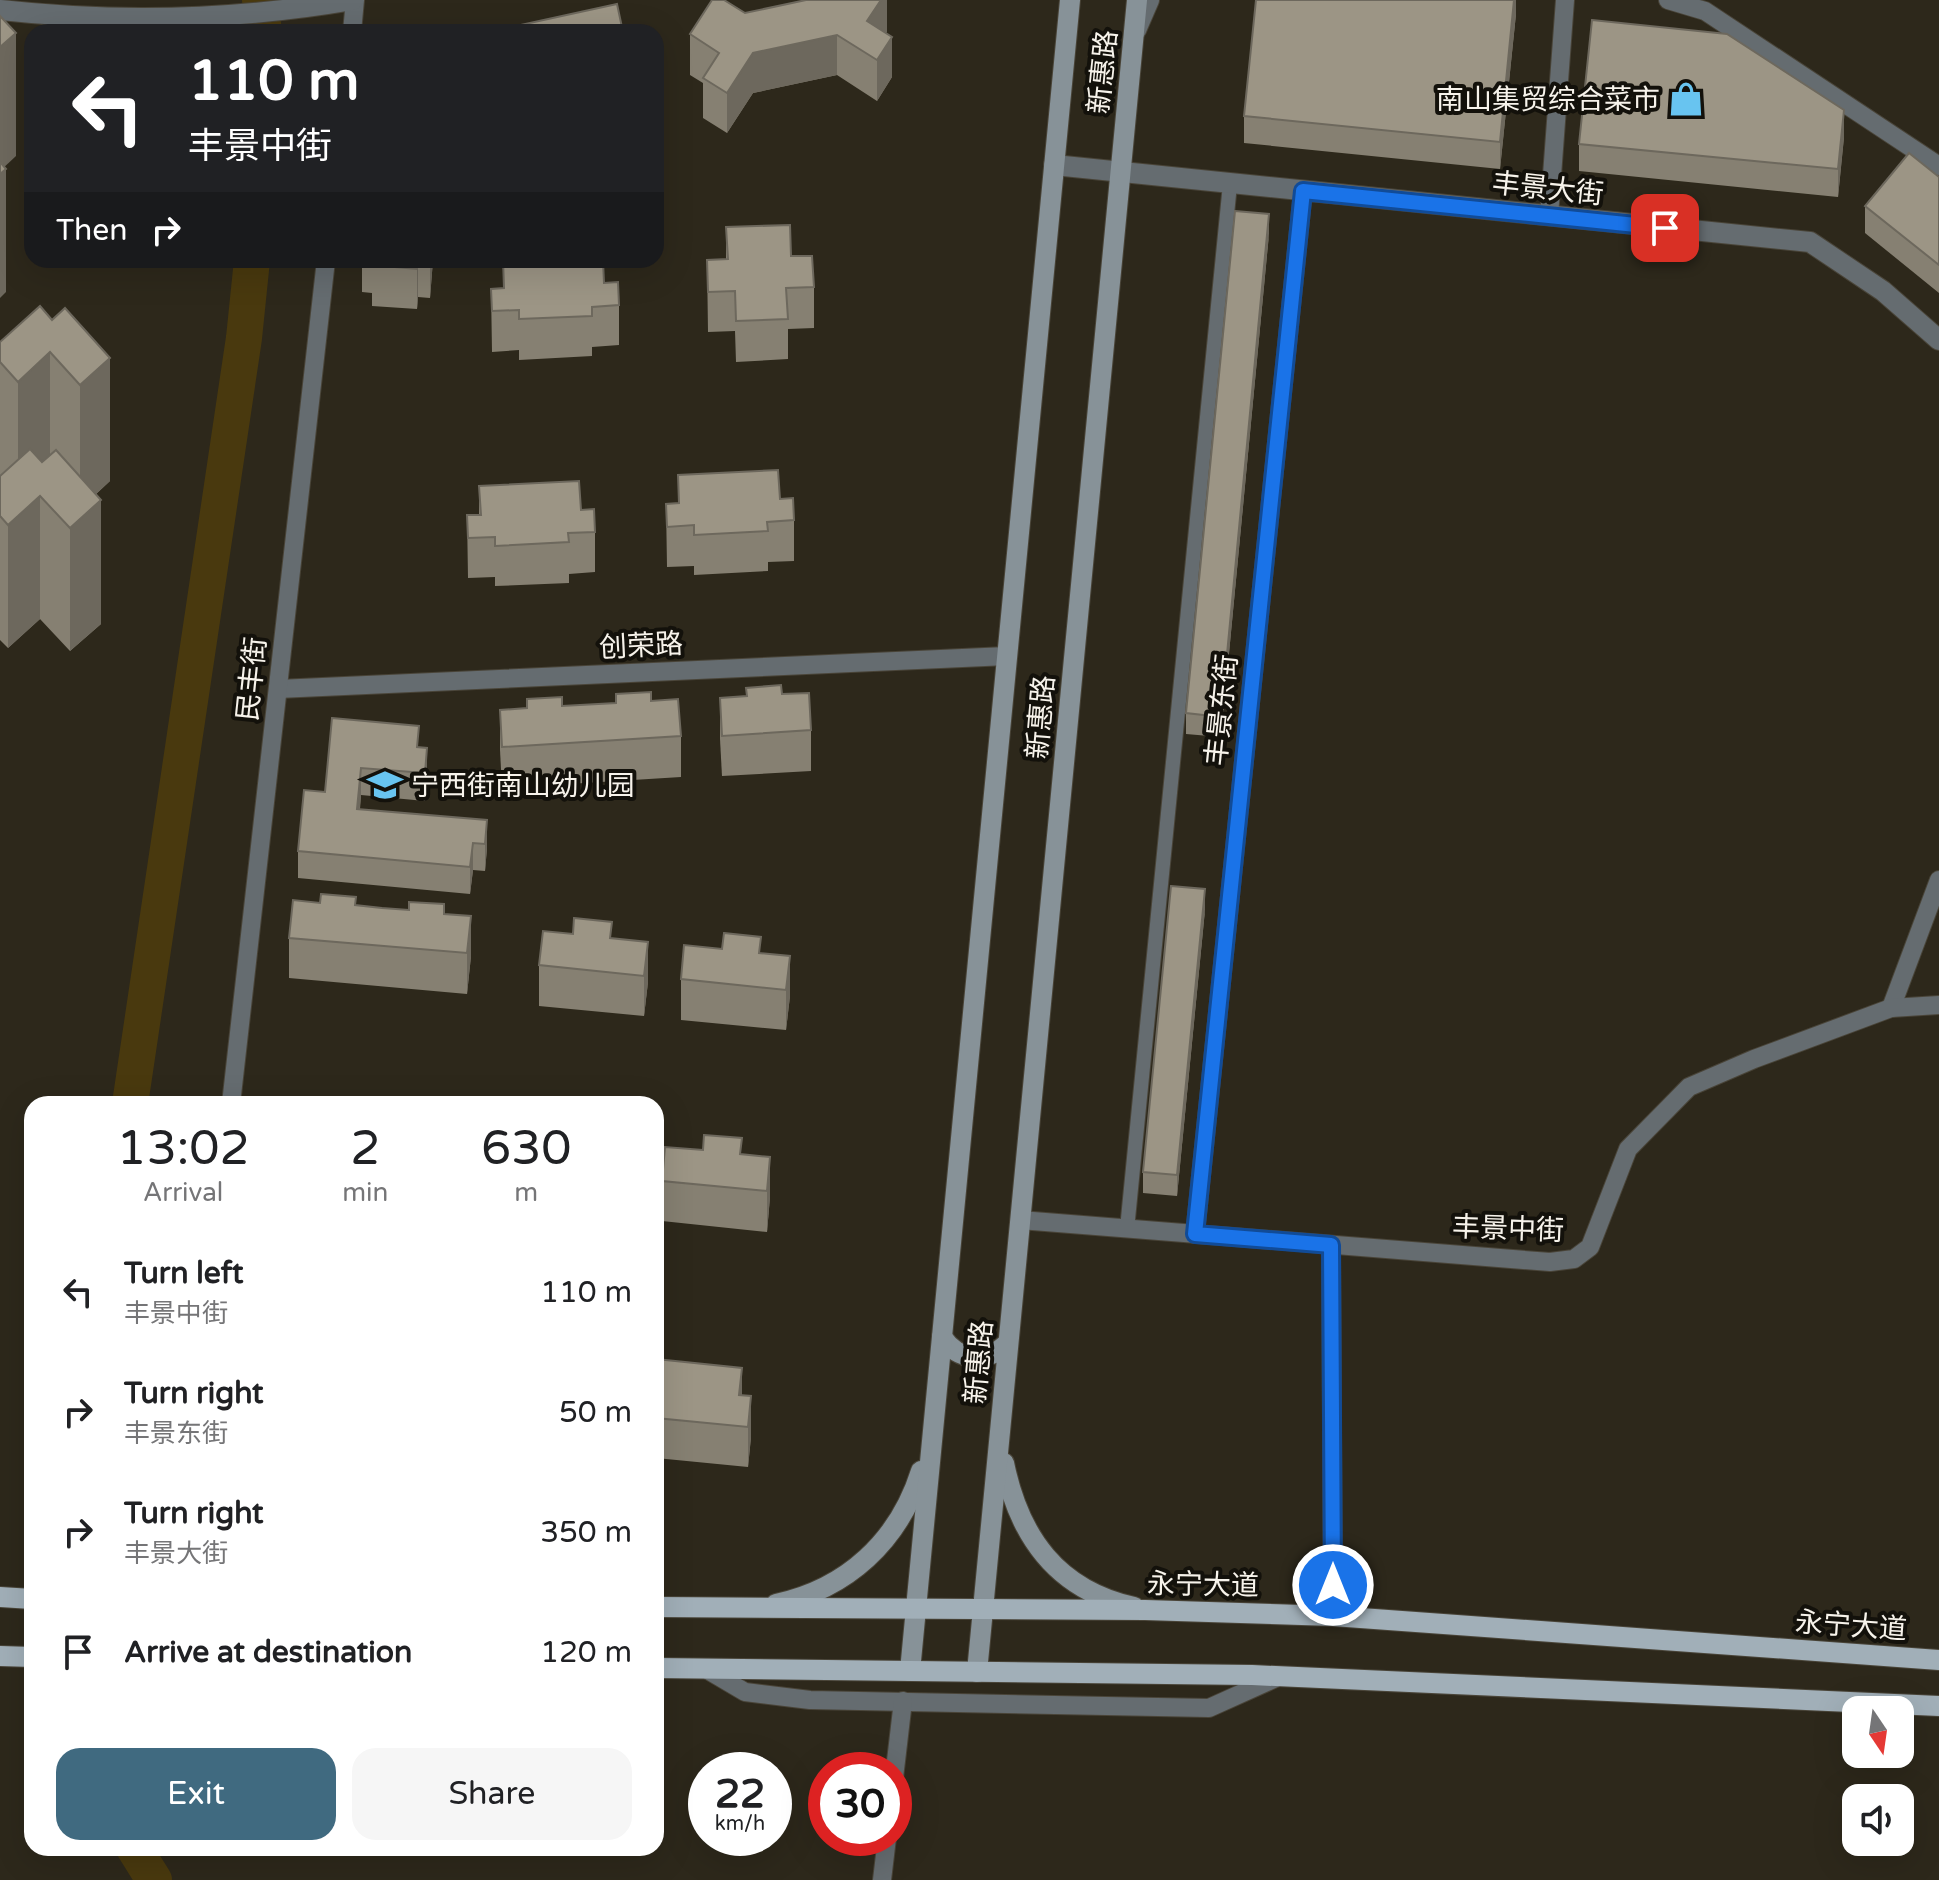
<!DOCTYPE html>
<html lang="en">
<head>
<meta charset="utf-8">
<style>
	body { margin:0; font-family:"Varela Round","Noto Sans SC",sans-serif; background:#f6f6f6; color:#202124; height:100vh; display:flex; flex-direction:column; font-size:30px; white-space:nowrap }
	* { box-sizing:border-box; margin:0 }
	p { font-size:26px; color:#757577 }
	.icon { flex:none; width:44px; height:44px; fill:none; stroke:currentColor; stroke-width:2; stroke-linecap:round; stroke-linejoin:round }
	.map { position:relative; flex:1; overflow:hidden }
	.side { position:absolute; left:24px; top:1096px; width:640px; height:760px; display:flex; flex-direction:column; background:#fff; border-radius:24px; box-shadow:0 8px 32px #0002 }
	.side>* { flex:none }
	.guide { position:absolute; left:24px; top:24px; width:640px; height:244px; border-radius:24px; box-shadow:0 8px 32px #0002; background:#202124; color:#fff; overflow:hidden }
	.needle { width:52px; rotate:167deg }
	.fabs { position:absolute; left:1842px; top:1696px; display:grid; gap:16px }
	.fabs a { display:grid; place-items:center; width:72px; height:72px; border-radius:16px; background:#fff; box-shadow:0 8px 32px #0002; font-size:40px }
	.speed { position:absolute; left:688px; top:1752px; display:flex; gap:16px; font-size:40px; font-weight:700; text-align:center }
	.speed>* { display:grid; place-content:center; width:104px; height:104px; border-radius:50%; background:#fff; box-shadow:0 8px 32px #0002; line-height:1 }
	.speed small { font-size:20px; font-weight:400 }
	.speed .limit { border:12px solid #d22; background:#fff; color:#111 }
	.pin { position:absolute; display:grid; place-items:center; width:68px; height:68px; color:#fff; margin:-34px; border-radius:16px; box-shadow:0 4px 12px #0006 }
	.me { position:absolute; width:88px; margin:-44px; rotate:0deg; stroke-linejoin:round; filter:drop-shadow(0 0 6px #0008) }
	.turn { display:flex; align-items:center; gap:28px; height:168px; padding:0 32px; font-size:36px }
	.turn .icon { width:104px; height:104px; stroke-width:2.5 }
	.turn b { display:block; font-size:56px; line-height:68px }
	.then { display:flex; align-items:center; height:76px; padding:0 32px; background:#0003; gap:16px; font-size:30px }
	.eta { display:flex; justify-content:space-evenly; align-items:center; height:136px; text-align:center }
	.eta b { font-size:48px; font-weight:600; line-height:56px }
	.action { display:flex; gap:16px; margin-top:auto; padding:16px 32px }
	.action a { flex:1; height:92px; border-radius:24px; background:#406a80; color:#fff; font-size:32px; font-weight:600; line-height:92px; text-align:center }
	.action a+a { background:#f6f6f6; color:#202124 }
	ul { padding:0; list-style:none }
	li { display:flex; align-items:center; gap:24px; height:120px; padding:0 32px }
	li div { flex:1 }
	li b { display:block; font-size:30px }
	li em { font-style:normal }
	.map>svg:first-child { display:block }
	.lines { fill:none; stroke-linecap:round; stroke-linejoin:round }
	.river { stroke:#49390e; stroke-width:36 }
	.pedestrian-casing { stroke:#494438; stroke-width:16 }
	.minor-casing { stroke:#494438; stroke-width:20 }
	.tertiary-casing { stroke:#494438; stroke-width:22 }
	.secondary-casing { stroke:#494438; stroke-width:22 }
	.primary-casing { stroke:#494438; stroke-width:22 }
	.pedestrian { stroke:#656c70; stroke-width:14 }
	.minor { stroke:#656c70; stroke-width:18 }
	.tertiary { stroke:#656c70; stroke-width:20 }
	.secondary { stroke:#879298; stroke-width:20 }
	.primary { stroke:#a1afb8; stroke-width:20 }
	.wall { fill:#868072 }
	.shaded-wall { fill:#6d685d }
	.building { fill:#9c9585; stroke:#6d685d; stroke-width:2 }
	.route-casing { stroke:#114b97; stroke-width:20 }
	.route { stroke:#1a73e8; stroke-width:14 }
	.labels { text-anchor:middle; stroke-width:8; stroke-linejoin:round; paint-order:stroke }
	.street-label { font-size:28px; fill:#f7f3eb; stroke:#13110b }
	.poi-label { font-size:28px; fill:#f7f3eb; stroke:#13110b; text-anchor:end }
</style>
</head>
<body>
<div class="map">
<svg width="1939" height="1880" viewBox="0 0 1939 1880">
	<rect width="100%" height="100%" fill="#2d281b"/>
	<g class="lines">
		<!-- river -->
		<g class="river">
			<path d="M260 0 264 32"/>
			<path d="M130 1104 244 338 252 260"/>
			<path d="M134 1848 154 1880"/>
		</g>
		<!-- pedestrian casing -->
		<g class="pedestrian-casing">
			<path id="pedestrian" d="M1127 1229 1230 184"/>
		</g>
		<!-- minor casing -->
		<g class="minor-casing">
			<g id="minor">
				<path d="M1668 0 1705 11 1939 166"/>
				<path d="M352 32 355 0"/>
				<path d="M1549 216 1565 0"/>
				<path d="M278 689 1007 656"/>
				<path d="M1891 1008 1939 880"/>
				<path d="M231 1104 326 260"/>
				<path d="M1020 1220 1550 1262 1574 1259 1590 1247 1628 1149 1689 1087 1754 1059 1891 1008 1939 1005"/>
				<path d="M1195 1234 1303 191"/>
				<path d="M1331 1245 1333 1616"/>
				<path d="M706 1669 745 1692 810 1700 1209 1708 1278 1677"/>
				<path d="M894 1778 903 1701"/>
				<path d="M882 1880 887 1838"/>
			</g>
		</g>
		<!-- tertiary casing -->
		<g class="tertiary-casing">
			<g id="tertiary">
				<path d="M0 10C117 23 237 20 353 0"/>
				<path d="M1136 30 1149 0"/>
				<path d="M1054 165 1810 242 1883 291 1939 340"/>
			</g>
		</g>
		<!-- secondary casing -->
		<g class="secondary-casing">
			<g id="secondary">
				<path d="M942 1337C959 1362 987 1363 1008 1343"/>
				<path d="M1004 1463C1019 1537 1057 1590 1134 1607"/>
				<path d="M776 1604C847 1589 899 1541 921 1471"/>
				<path d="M910 1671 1070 0"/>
				<path d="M977 1672 1137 0"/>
			</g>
		</g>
		<!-- primary casing -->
		<g class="primary-casing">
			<g id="primary">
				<path d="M0 1597 32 1599"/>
				<path d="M656 1607 1145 1610 1333 1616 1939 1660"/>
				<path d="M0 1656 32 1657"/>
				<path d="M656 1668 1252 1675 1939 1706"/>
			</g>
		</g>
		<!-- pedestrian -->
		<use href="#pedestrian" class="pedestrian"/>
		<!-- minor -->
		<use href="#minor" class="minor"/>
		<!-- tertiary -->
		<use href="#tertiary" class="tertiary"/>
		<!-- secondary -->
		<use href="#secondary" class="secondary"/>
		<!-- primary -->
		<use href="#primary" class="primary"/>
	</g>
	<!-- wall -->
	<g class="wall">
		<path d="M887 0 886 33 892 77 877 101 837 75 753 93 727 133 703 118V83L690 75V34L745 13Z"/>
		<path d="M1516 0V14L1500 169 1244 143V116Z"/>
		<path d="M1844 137 1838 197 1579 171V144Z"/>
		<path d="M1939 177V293L1865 233V206Z"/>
		<path d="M726 227 791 256 814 287V328L788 329V359L736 362 735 331 708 332 707 260 726 259Z"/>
		<path d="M1269 234 1221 737 1186 734V713Z"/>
		<path d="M362 260H433L430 298 418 297 417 309 372 306V293L362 292Z"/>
		<path d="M503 260 604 283 619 305V345L592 347V356L519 360V350L492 352 491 289 503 288Z"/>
		<path d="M65 308 110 481 95 495 101 624 70 651 40 619 8 648 0 640V342L52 320Z"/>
		<path d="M678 475 780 499 794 520V561L768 562V571L694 575V566L667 567 666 504 678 503Z"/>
		<path d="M479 486 581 510 595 532V572L569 574V583L495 586V577L468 578 467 515H479Z"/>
		<path d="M782 694 811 730V771L722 776 720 739V698Z"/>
		<path d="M651 701 681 736V777L502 788 500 750V710Z"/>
		<path d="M332 718 419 747 427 775 425 801 361 795 360 809 487 820V848L485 871 473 870 470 894 298 878V851L325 792Z"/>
		<path d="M356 905 444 914 471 956 467 994 289 978V938Z"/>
		<path d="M1205 910 1177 1196 1143 1193V1172Z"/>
		<path d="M612 938 648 942V982L644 1016 539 1006V965Z"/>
		<path d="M722 949 790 956V996L786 1030 681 1020V979Z"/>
		<path d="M742 1154 770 1157V1197L767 1232 662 1221V1181Z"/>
		<path d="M656 1359 742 1395 751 1437 748 1467 656 1458Z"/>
	</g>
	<!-- shaded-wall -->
	<g class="shaded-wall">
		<path d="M881 0H887V32L871 56 867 21Z"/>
		<path d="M1514 0H1516V14L1500 169V142Z"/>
		<path d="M16 33V156L0 171V47Z"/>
		<path d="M837 35V75L753 93 727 133V93L753 53Z"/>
		<path d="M892 37V77L877 101V60Z"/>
		<path d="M1844 110V137L1838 197V169Z"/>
		<path d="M6 169V292L0 298V174Z"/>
		<path d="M1269 214V234L1221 737V717Z"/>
		<path d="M418 260V297L417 309V269Z"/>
		<path d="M430 260H433L430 298Z"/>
		<path d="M50 352V476L18 505V382Z"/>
		<path d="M110 358V481L80 509V385Z"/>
		<path d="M40 496V619L8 648V525Z"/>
		<path d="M101 500V624L70 651V528Z"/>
		<path d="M427 748V775L425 801V773Z"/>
		<path d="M361 768V795L357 836V809Z"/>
		<path d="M487 820V848L485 871V844Z"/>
		<path d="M473 843V870L470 894V867Z"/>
		<path d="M1205 889V910L1177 1196V1175Z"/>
		<path d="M471 916V956L467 994V953Z"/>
		<path d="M648 942V982L644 1016V976Z"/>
		<path d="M790 956V996L786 1030V990Z"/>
		<path d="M770 1157V1197L767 1232V1191Z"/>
		<path d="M742 1368V1408L739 1395Z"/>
		<path d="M751 1396V1437L748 1467V1427Z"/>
	</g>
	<!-- building -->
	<g class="building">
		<path d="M712 0H724L745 13 806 0H881L867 21 892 37 877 60 837 35 753 53 727 93 703 78 719 53 690 34Z"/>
		<path d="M1256 0H1514L1500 142 1244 116Z"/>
		<path d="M617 4 623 32H488Z"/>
		<path d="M0 16 16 33 0 47Z"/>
		<path d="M1592 20 1727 34 1844 110 1838 169 1579 144Z"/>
		<path d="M1909 153 1939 177V265L1865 206Z"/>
		<path d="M0 162 6 169 0 174Z"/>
		<path d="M1235 211 1269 214 1221 717 1186 713Z"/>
		<path d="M790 225 791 256H812L814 287 786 288 788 319 736 321 735 291 708 292 707 260 728 259 726 227Z"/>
		<path d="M372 260H417V269L372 265Z"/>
		<path d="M503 260H603L604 283 618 282 619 305 592 307V316L519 319V310L492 311 491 289 504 288Z"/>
		<path d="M40 306 52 320 65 308 110 358 80 385 50 352 18 382 0 362V342Z"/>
		<path d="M30 449 42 462 56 450 101 500 70 528 40 496 8 525 0 516V476Z"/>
		<path d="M778 470 780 499 793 498 794 520 767 522 768 531 694 535V525L667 527 666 504 679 503 678 475Z"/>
		<path d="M579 481 581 510 594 509 595 532 568 533 569 542 495 546V537L468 538 467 515H481L479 486Z"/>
		<path d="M781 685 782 694 809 693 811 730 722 736 720 698 747 696 746 688Z"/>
		<path d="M651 692V701L678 699 681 736 502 747 500 710 527 708V699L562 697V706L616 703V694Z"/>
		<path d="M332 718 419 726 417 747 427 748 425 773 361 768 357 809 487 820 485 844 473 843 470 867 298 851 304 790 325 792Z"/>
		<path d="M1171 886 1205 889 1177 1175 1143 1172Z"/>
		<path d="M321 894 356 897 355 905 382 908 409 910V902L444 904V914L471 916 467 953 289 938 293 900 320 903Z"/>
		<path d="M574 918 612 922 610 938 648 942 644 976 539 965 543 931 573 934Z"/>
		<path d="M724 933 761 937 759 953 790 956 786 990 681 979 684 945 722 949Z"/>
		<path d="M704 1135 742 1138 740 1154 770 1157 767 1191 662 1181 665 1147 703 1150Z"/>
		<path d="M656 1359 742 1368 739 1395 751 1396 748 1427 656 1418Z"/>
	</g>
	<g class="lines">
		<!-- route casing -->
		<g class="route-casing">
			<path id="route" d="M1333 1585 1331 1245 1195 1234 1303 191 1665 228"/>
		</g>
		<!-- route -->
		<use href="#route" class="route"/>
	</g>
	<!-- icons -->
	<defs>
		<g id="shop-bare" transform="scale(2.76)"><path d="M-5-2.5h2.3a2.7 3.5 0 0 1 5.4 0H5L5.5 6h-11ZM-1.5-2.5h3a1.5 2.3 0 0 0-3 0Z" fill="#68c4f0" stroke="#13110b" stroke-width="2.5" paint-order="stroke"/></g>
		<g id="school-bare" transform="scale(2.76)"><path d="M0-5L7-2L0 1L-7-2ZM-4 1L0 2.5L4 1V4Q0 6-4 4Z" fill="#68c4f0" stroke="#13110b" stroke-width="2.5" paint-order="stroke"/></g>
	</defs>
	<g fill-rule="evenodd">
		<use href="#shop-bare" x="1686" y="99"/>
		<use href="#school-bare" x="385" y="785"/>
	</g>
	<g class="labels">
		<!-- street labels -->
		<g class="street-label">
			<text transform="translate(1102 72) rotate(-84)" y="10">新惠路</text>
			<text transform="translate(1548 188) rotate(6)" y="10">丰景大街</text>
			<text transform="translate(641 645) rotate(-3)" y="10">创荣路</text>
			<text transform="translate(251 679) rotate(-84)" y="10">民丰街</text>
			<text transform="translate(1221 710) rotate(-84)" y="10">丰景东街</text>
			<text transform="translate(1040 717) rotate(-85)" y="10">新惠路</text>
			<text transform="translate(1508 1228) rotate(2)" y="10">丰景中街</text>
			<text transform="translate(978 1362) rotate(-85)" y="10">新惠路</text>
			<text transform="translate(1203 1584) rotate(1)" y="10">永宁大道</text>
			<text transform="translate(1851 1625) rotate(4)" y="10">永宁大道</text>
		</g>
		<!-- poi labels -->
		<g class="poi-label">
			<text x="1660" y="109">南山集贸综合菜市</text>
			<text x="411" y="795" text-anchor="start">宁西街南山幼儿园</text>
		</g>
	</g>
</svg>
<div class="fabs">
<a><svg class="needle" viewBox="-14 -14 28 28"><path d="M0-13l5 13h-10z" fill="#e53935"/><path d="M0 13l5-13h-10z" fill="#757577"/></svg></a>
<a><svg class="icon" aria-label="sound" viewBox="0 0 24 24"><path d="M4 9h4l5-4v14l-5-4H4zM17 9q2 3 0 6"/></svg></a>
</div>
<div class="speed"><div>22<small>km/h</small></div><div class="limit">30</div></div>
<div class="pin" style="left:1665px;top:228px;background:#d93025"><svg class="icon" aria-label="arrive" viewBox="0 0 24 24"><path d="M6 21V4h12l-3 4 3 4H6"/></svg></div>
<svg class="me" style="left:1333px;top:1585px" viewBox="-20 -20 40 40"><circle r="17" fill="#1a73e8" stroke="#fff" stroke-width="3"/><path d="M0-11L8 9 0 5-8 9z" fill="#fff"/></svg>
<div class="guide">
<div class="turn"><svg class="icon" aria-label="left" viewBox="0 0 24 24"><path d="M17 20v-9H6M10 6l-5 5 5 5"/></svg><div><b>110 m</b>丰景中街</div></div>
<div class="then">Then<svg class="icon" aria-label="right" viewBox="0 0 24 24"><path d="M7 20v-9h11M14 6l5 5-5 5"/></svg></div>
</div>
<section class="side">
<div class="eta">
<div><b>13:02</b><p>Arrival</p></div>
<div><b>2</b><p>min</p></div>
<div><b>630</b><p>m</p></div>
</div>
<ul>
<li><svg class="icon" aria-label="left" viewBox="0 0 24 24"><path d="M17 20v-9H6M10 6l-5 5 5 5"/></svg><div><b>Turn left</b><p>丰景中街</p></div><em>110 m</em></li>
<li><svg class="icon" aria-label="right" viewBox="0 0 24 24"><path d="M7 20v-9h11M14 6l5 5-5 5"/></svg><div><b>Turn right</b><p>丰景东街</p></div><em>50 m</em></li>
<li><svg class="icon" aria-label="right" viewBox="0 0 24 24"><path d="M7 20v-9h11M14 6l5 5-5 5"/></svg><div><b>Turn right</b><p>丰景大街</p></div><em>350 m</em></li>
<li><svg class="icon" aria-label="arrive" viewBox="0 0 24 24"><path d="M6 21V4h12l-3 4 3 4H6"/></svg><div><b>Arrive at destination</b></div><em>120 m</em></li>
</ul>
<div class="action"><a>Exit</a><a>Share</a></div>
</section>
</div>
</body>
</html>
